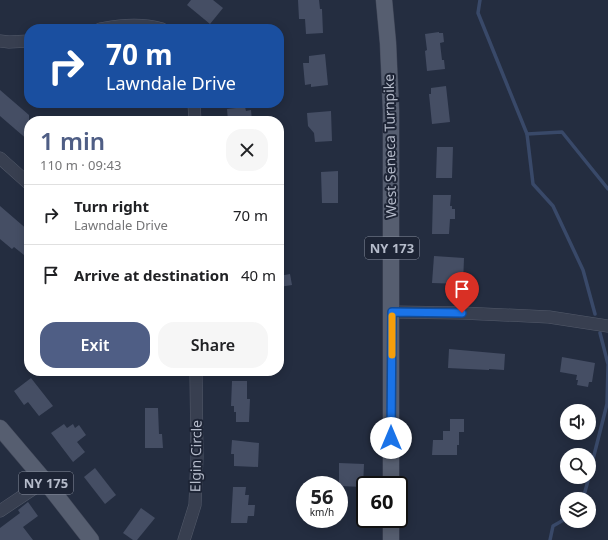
<!DOCTYPE html>
<html lang="en">
<head>
<meta charset="utf-8">
<style>
	body { margin:0; font-family:"Noto Sans",sans-serif; background:#f6f6f6; color:#202124; height:100vh; display:flex; flex-direction:column; font-size:15px; white-space:nowrap }
	* { box-sizing:border-box; margin:0 }
	p { font-size:13px; color:#757577 }
	.icon { flex:none; width:22px; height:22px; fill:none; stroke:currentColor; stroke-width:2; stroke-linecap:round; stroke-linejoin:round }
	.map { position:relative; flex:1; overflow:hidden }
	.drawer { position:absolute; left:24px; top:116px; width:260px; height:260px; display:flex; flex-direction:column; background:#fff; border-radius:16px; box-shadow:0 2px 10px #0003 }
	.drawer>* { flex:none }
	.hud { position:absolute; left:24px; top:24px; width:260px; height:84px; border-radius:16px; box-shadow:0 2px 10px #0003; background:#1a4fa0; color:#fff; overflow:hidden }
	.controls { position:absolute; left:560px; top:404px; display:grid; gap:8px }
	.controls a { display:grid; place-items:center; width:36px; height:36px; border-radius:50%; background:#fff; box-shadow:0 2px 10px #0003; font-size:20px }
	.speed { position:absolute; left:296px; top:476px; display:flex; gap:8px; font-size:20px; font-weight:700; text-align:center }
	.speed>* { display:grid; place-content:center; width:52px; height:52px; border-radius:50%; background:#fff; box-shadow:0 2px 10px #0003; line-height:1 }
	.speed small { font-size:10px; font-weight:400 }
	.speed .limit { border:2px solid #111; border-radius:6px; background:#fff; color:#111 }
	.pin { position:absolute; display:grid; place-items:center; width:34px; height:34px; color:#fff; margin:-41px -17px; border-radius:50% 50% 50% 0; rotate:-45deg; box-shadow:0 0 4px #0007 }
	.pin .icon { rotate:45deg }
	.me { position:absolute; width:44px; margin:-22px; rotate:0deg; stroke-linejoin:round; filter:drop-shadow(0 0 3px #0008) }
	.turn { display:flex; align-items:center; gap:14px; height:84px; padding:0 16px; font-size:18px }
	.turn .icon { width:52px; height:52px; stroke-width:2.5 }
	.turn b { display:block; font-size:28px; line-height:34px }
	.round { display:grid; place-items:center; flex:none; width:42px; height:42px; border-radius:16px; background:#f6f6f6 }
	.headline { display:flex; align-items:center; justify-content:space-between; height:68px; padding:0 16px }
	h1 { font-size:24px; font-weight:600; line-height:30px; color:#4f5e85 }
	.primary-button { display:flex; gap:8px; margin-top:auto; padding:8px 16px }
	.primary-button a { flex:1; height:46px; border-radius:16px; background:#4f5e85; color:#fff; font-size:16px; font-weight:600; line-height:46px; text-align:center }
	.primary-button a+a { background:#f6f6f6; color:#202124 }
	ul { padding:0; list-style:none }
	li { display:flex; align-items:center; gap:12px; height:60px; padding:0 16px; border-top:1px solid #e0e0e0 }
	li div { flex:1 }
	li b { display:block; font-size:15px }
	li em { font-style:normal }
	.map>svg:first-child { display:block }
	.lines { fill:none; stroke-linecap:round; stroke-linejoin:round }
	.stream { stroke:#394969; stroke-width:3.5 }
	.building { fill:#454e64 }
	.minor-casing { stroke:#535a6a; stroke-width:13 }
	.major-casing { stroke:#424859; stroke-width:17 }
	.minor { stroke:#383f50; stroke-width:12 }
	.major { stroke:#565e70; stroke-width:16 }
	.route-casing { stroke:#114b97; stroke-width:10 }
	.route { stroke:#1a73e8; stroke-width:7 }
	.slow { stroke:#f59e0b; stroke-width:7 }
	.labels { text-anchor:middle; stroke-width:4; stroke-linejoin:round; paint-order:stroke }
	.shield { fill:#1d2435; stroke:#878e9d; stroke-width:1 }
	.shield-label { font-size:13px; font-weight:bold; fill:#b5bbca }
	.street-label { font-size:14px; fill:#b5bbca; stroke:#1d2435 }
</style>
</head>
<body>
<div class="map">
<svg width="608" height="540" viewBox="0 0 608 540">
	<rect width="100%" height="100%" fill="#242d40"/>
	<g class="lines">
		<!-- stream -->
		<g class="stream">
			<path d="M480 0 478 13 527 134 533 184 553 206 583 270 595 314"/>
			<path d="M527 134 562 132 608 189"/>
			<path d="M600 333 608 364"/>
			<path d="M589 475 607 404 608 366"/>
			<path d="M583 499 589 477"/>
			<path d="M550 540 553 526 567 518"/>
		</g>
	</g>
	<!-- building -->
	<g class="building">
		<path d="M191 0H213L223 8 210 24 187 5Z"/>
		<path d="M298 0H319L320 9H322L323 33 306 34 305 19H299Z"/>
		<path d="M439 32V33H443L444 42 440 43 442 60H444L445 69 427 71 425 51 427 50 425 34Z"/>
		<path d="M325 54 328 85 311 87V84L305 85 303 63H309V56Z"/>
		<path d="M446 86 450 122 432 124 429 94H431V88Z"/>
		<path d="M0 90 29 115V141L0 116Z"/>
		<path d="M245 107 246 111 251 110 252 121H228L227 109Z"/>
		<path d="M331 111 332 141 315 142 314 133 308 126 307 113Z"/>
		<path d="M437 147H453L452 178H436Z"/>
		<path d="M338 171V203H322L321 172Z"/>
		<path d="M433 195H451L450 206H452V209H455V219H450L449 234H432Z"/>
		<path d="M0 206 29 231V259L14 247 12 249 0 239Z"/>
		<path d="M434 256 464 258 463 284 432 283Z"/>
		<path d="M290 274 292 285 279 287V276Z"/>
		<path d="M449 349 505 354 504 370 489 369V370L448 368Z"/>
		<path d="M562 357 595 363 592 382H589L588 387 577 385 578 380H576L577 375 560 372Z"/>
		<path d="M31 378 53 406 39 416 28 402 24 405 14 391Z"/>
		<path d="M232 381H247V399H250L249 422H236V412H234V406H231Z"/>
		<path d="M145 408H158L159 434H162L163 448H145Z"/>
		<path d="M450 419H464V432H459V445H457V455H432L433 440H443V431H450Z"/>
		<path d="M64 424 67 428 73 424 75 428 79 425 86 435 77 442 85 452 73 462 51 433Z"/>
		<path d="M232 440 259 443 258 467 234 466V454H231Z"/>
		<path d="M339 463 364 464 363 487 339 486Z"/>
		<path d="M95 468 116 495 105 504 84 477Z"/>
		<path d="M233 487H246L245 495H249L248 505H255L254 516H248L247 523H231Z"/>
		<path d="M28 502 38 516 23 527 33 540H0V528L20 513 18 510Z"/>
		<path d="M141 508 155 518 137 540H133L123 533Z"/>
	</g>
	<g class="lines">
		<!-- minor casing -->
		<g class="minor-casing">
			<g id="minor">
				<path d="M100 29C120 25 142 23 162 29"/>
				<path d="M0 41 9 42 29 41"/>
				<path d="M194 103 195 121"/>
				<path d="M0 158 29 184"/>
				<path d="M392 312 462 313 549 317 608 326"/>
				<path d="M0 511 45 481"/>
				<path d="M184 540 195 505 197 457 196 371"/>
			</g>
		</g>
		<!-- major casing -->
		<g class="major-casing">
			<g id="major">
				<path d="M384 0 388 43 391 111V485"/>
				<path d="M0 428 45 481 91 540"/>
				<path d="M391 540V519"/>
			</g>
		</g>
		<!-- minor -->
		<use href="#minor" class="minor"/>
		<!-- major -->
		<use href="#major" class="major"/>
	</g>
	<g class="lines">
		<!-- route casing -->
		<g class="route-casing">
			<path id="route" d="M391 438 392 312 462 313"/>
		</g>
		<!-- route -->
		<use href="#route" class="route"/>
		<!-- slow -->
		<path class="slow" d="M392 355V316"/>
	</g>
	<g class="labels">
		<!-- shield labels -->
		<g class="shield">
			<rect x="365" y="237" width="54" height="22" rx="3"/>
			<rect x="19" y="472" width="54" height="22" rx="3"/>
		</g>
		<g class="shield-label">
			<text x="392" y="253">NY 173</text>
			<text x="46" y="488">NY 175</text>
		</g>
		<!-- street labels -->
		<g class="street-label">
			<text transform="translate(390 146) rotate(-91)" y="5">West Seneca Turnpike</text>
			<text transform="translate(196 456) rotate(-89)" y="5">Elgin Circle</text>
		</g>
	</g>
</svg>
<div class="controls">
<a><svg class="icon" aria-label="sound" viewBox="0 0 24 24"><path d="M4 9h4l5-4v14l-5-4H4zM17 9q2 3 0 6"/></svg></a>
<a><svg class="icon" aria-label="search" viewBox="0 0 24 24"><circle cx="10" cy="10" r="6"/><path d="M15 15l6 6"/></svg></a>
<a><svg class="icon" aria-label="layers" viewBox="0 0 24 24"><path d="M12 4l9 5-9 5-9-5zM3 14l9 5 9-5"/></svg></a>
</div>
<div class="speed"><div>56<small>km/h</small></div><div class="limit">60</div></div>
<div class="pin" style="left:462px;top:313px;background:#d93025"><svg class="icon" aria-label="arrive" viewBox="0 0 24 24"><path d="M6 21V4h12l-3 4 3 4H6"/></svg></div>
<svg class="me" style="left:391px;top:438px" viewBox="-20 -20 40 40"><circle r="19" fill="#fff"/><path d="M0-13L10 11 0 6-10 11z" fill="#1a73e8"/></svg>
<div class="hud">
<div class="turn"><svg class="icon" aria-label="right" viewBox="0 0 24 24"><path d="M7 20v-9h11M14 6l5 5-5 5"/></svg><div><b>70 m</b>Lawndale Drive</div></div>
</div>
<section class="drawer">
<div class="headline"><div><h1>1 min</h1><p>110 m · 09:43</p></div><a class="round"><svg class="icon" aria-label="close" viewBox="0 0 24 24"><path d="M6 6l12 12M18 6L6 18"/></svg></a></div>
<ul>
<li><svg class="icon" aria-label="right" viewBox="0 0 24 24"><path d="M7 20v-9h11M14 6l5 5-5 5"/></svg><div><b>Turn right</b><p>Lawndale Drive</p></div><em>70 m</em></li>
<li><svg class="icon" aria-label="arrive" viewBox="0 0 24 24"><path d="M6 21V4h12l-3 4 3 4H6"/></svg><div><b>Arrive at destination</b></div><em>40 m</em></li>
</ul>
<div class="primary-button"><a>Exit</a><a>Share</a></div>
</section>
</div>
</body>
</html>
